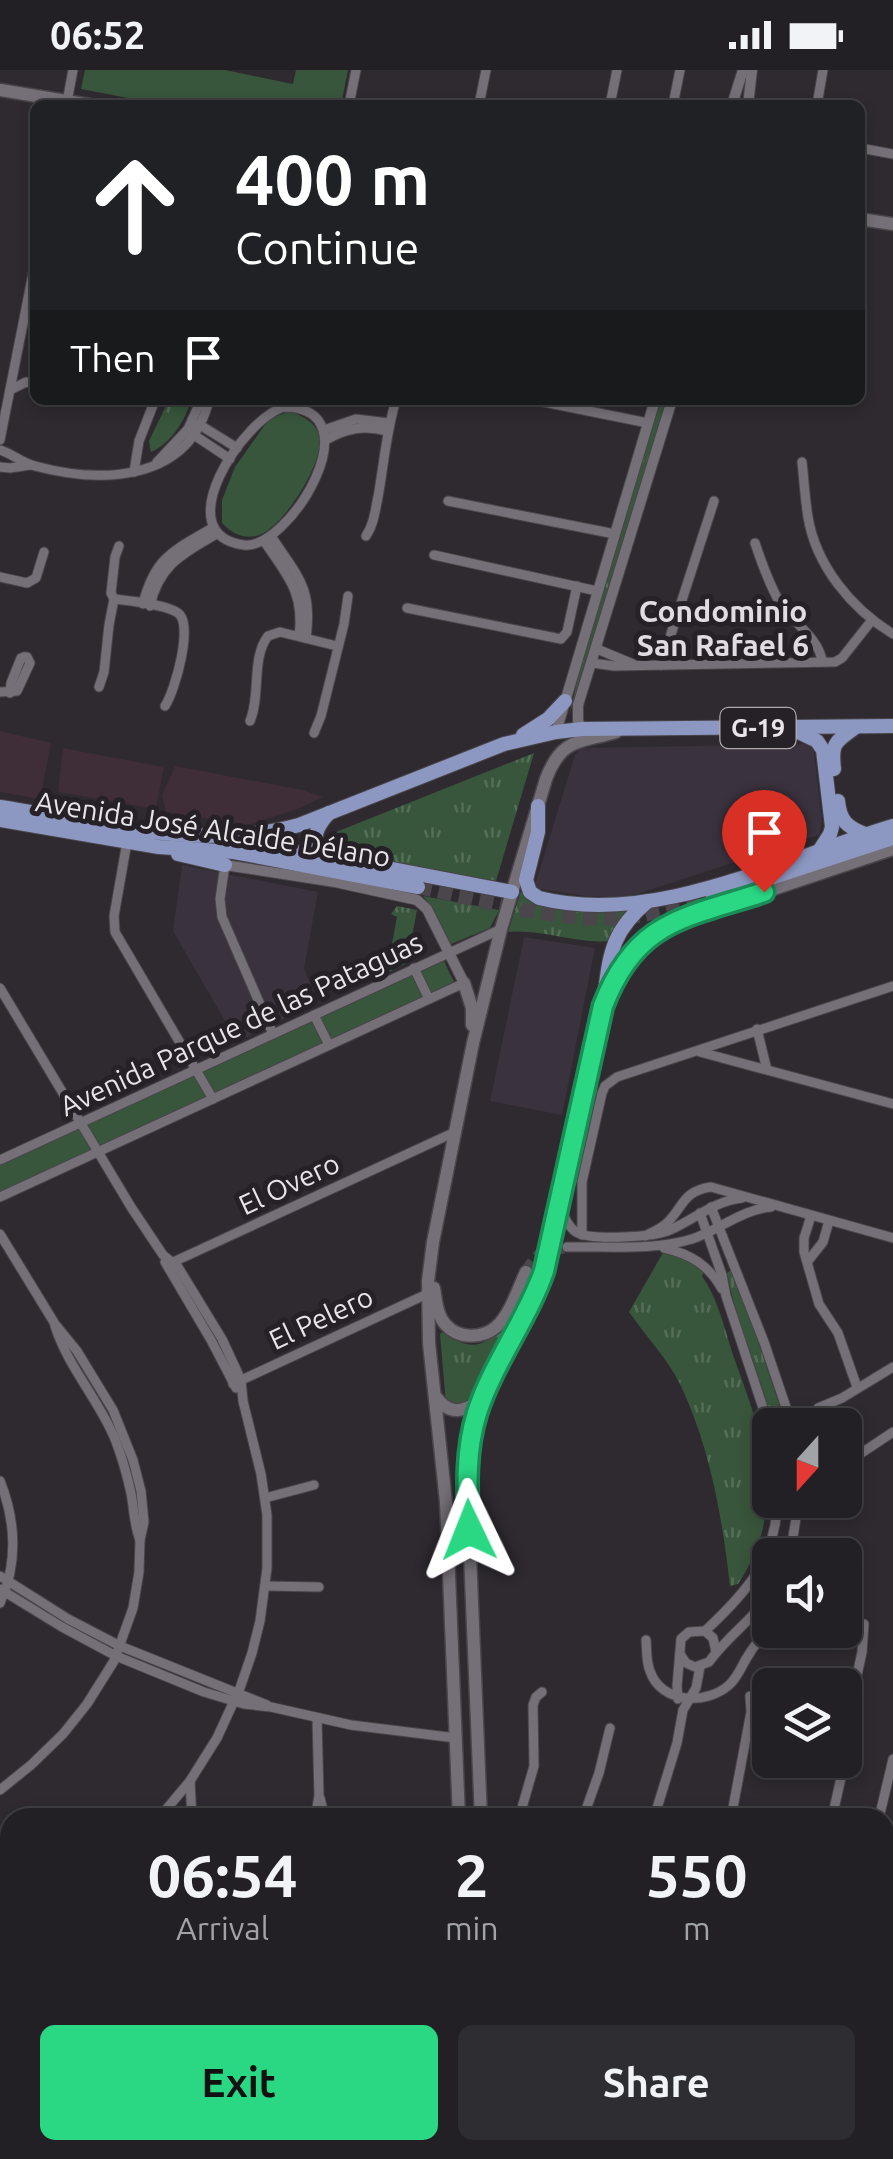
<!DOCTYPE html>
<html lang="en">
<head>
<meta charset="utf-8">
<style>
	body { margin:0; font-family:Ubuntu,sans-serif; background:#2e2d31; color:#f1f3f6; height:100vh; display:flex; flex-direction:column; font-size:38px; white-space:nowrap }
	* { box-sizing:border-box; margin:0 }
	p { font-size:32px; color:#a2a3a6 }
	.icon { flex:none; width:55px; height:55px; fill:none; stroke:currentColor; stroke-width:2; stroke-linecap:round; stroke-linejoin:round }
	.map { position:relative; flex:1; overflow:hidden }
	.side { position:absolute; left:0px; top:1738px; width:895px; height:352px; display:flex; flex-direction:column; background:#222024; border-radius:30px 30px 0 0; box-shadow:0 5px 15px #0003,0 0 0 2px #3f3e41 }
	.side>* { flex:none }
	.guide { position:absolute; left:30px; top:30px; width:835px; height:305px; border-radius:15px; box-shadow:0 5px 15px #0003,0 0 0 2px #3f3e41; background:#202124; color:#fff; overflow:hidden }
	.needle { width:65px; rotate:201deg }
	.fabs { position:absolute; left:752px; top:1338px; display:grid; gap:20px }
	.fabs a { display:grid; place-items:center; width:110px; height:110px; border-radius:15px; background:#222024; box-shadow:0 5px 15px #0003,0 0 0 2px #3f3e41; font-size:50px }
	.pin { position:absolute; display:grid; place-items:center; width:85px; height:85px; color:#fff; margin:-102px -42px; border-radius:50% 50% 50% 0; rotate:-45deg; box-shadow:0 0 10px #0007 }
	.pin .icon { rotate:45deg }
	.me { position:absolute; width:110px; margin:-55px; rotate:358deg; stroke-linejoin:round; filter:drop-shadow(0 0 8px #0008) }
	.turn { display:flex; align-items:center; gap:35px; height:210px; padding:0 40px; font-size:45px }
	.turn .icon { width:130px; height:130px; stroke-width:2.5 }
	.turn b { display:block; font-size:70px; line-height:85px }
	.then { display:flex; align-items:center; height:95px; padding:0 40px; background:#0003; gap:20px; font-size:38px }
	.eta { display:flex; justify-content:space-evenly; align-items:center; height:170px; text-align:center }
	.eta b { font-size:60px; font-weight:700; line-height:70px }
	.action { display:flex; gap:20px; margin-top:auto; padding:20px 40px }
	.action a { flex:1; height:115px; border-radius:15px; background:#2ad884; color:#111; font-size:40px; font-weight:700; line-height:115px; text-align:center }
	.action a+a { background:#2e2d31; color:#f1f3f6 }
	.status { display:flex; justify-content:space-between; align-items:center; height:70px; padding:0 50px; background:#222024; direction:ltr }
	.status svg { height:28px; fill:currentColor }
	.map>svg:first-child { display:block }
	.built { fill:#3a323d }
	.medical { fill:#3f2d37 }
	.grass { fill:url(#grass-tufts) }
	.park { fill:#38563b }
	.lines { fill:none; stroke-linecap:round; stroke-linejoin:round }
	.secondary-tunnel { stroke:#4a464c; stroke-width:12; stroke-dasharray:12 6; stroke-linecap:butt }
	.primary-tunnel { stroke:#4a464c; stroke-width:14; stroke-dasharray:14 7; stroke-linecap:butt }
	.minor-casing { stroke:#49454a; stroke-width:11 }
	.tertiary-casing { stroke:#49454a; stroke-width:12 }
	.secondary-casing { stroke:#49454a; stroke-width:15 }
	.primary-casing { stroke:#49454a; stroke-width:16 }
	.minor { stroke:#757077; stroke-width:9 }
	.tertiary { stroke:#757077; stroke-width:10 }
	.secondary { stroke:#757077; stroke-width:12 }
	.primary { stroke:#8d98c2; stroke-width:14 }
	.route-casing { stroke:#1b8c56; stroke-width:25 }
	.route { stroke:#2ad884; stroke-width:18 }
	.labels { text-anchor:middle; stroke-width:10; stroke-linejoin:round; paint-order:stroke }
	.shield { fill:#252126; stroke:#aeaaae; stroke-width:2.5 }
	.shield-label { font-size:25px; font-weight:bold; fill:#e8e5e9 }
	.street-label { font-size:28px; fill:#e8e5e9; stroke:#252126 }
	.neighbourhood-label { font-size:30px; font-weight:bold; fill:#e1dbe2; stroke:#252126 }
</style>
</head>
<body>
<div class="status"><b>06:52</b><svg viewBox="0 0 49 12"><path d="M0 12V9h3v3zM5 12V6h3v6zM10 12V3h3v9zM15 12V0h3v12zM26 1h20v11H26zM47 4h2v5h-2z"/></svg></div>
<div class="map">
<svg width="893" height="2089" viewBox="0 0 893 2089">
	<defs>
		<pattern id="grass-tufts" width="24" height="20" patternUnits="userSpaceOnUse" patternTransform="scale(2.5)"><rect width="24" height="20" fill="#38563b"/><path d="M3 7l-1-3M5 7V3M7 7l1-3M15 17l-1-3M17 17v-4M19 17l1-3" fill="none" stroke="#556e57"/></pattern>
	</defs>
	<rect width="100%" height="100%" fill="#2e2a30"/>
	<!-- built -->
	<g class="built">
		<path d="M813 674 822 752 819 765 637 824 619 827 585 826 534 818 575 685 581 678Z"/>
		<path d="M182 795 318 822 304 899 318 932 237 972 173 861Z"/>
		<path d="M524 867 595 878 562 1045 490 1031Z"/>
	</g>
	<!-- medical -->
	<g class="medical">
		<path d="M0 661 51 673 40 729 0 722Z"/>
		<path d="M63 678 164 697 156 739 58 722Z"/>
		<path d="M175 696 303 720 323 727 295 740 248 755 166 742 162 725Z"/>
	</g>
	<!-- grass -->
	<g class="grass">
		<path d="M171 330H191C185 351 171 373 151 382L149 371 167 334Z"/>
		<path d="M660 330H667L569 646 583 585Z"/>
		<path d="M534 683 496 811 330 780 322 773 321 768Z"/>
		<path d="M522 818 634 837 610 871C576 874 542 859 508 862Z"/>
		<path d="M423 826 499 840 490 858 451 874 433 838Z"/>
		<path d="M397 836 417 840 407 893 387 903 382 900V891L389 890 397 847 391 844Z"/>
		<path d="M664 1181C679 1183 692 1193 704 1202L702 1206C718 1229 724 1257 733 1285 762 1365 790 1436 738 1514L730 1516C722 1446 710 1376 679 1312 666 1287 645 1265 629 1242Z"/>
		<path d="M731 1200 743 1225 786 1355H773C760 1303 737 1256 727 1203Z"/>
		<path d="M515 1237 519 1241 480 1314 472 1337 446 1334 440 1264 444 1261C476 1291 499 1267 515 1237Z"/>
		<path d="M0 2027H10V2080H52L59 2089H0Z"/>
	</g>
	<!-- park -->
	<g class="park">
		<path d="M85 0H225L293 14 296 0H348L341 35H165L81 19Z"/>
		<path d="M290 341C301 346 315 351 319 365 327 389 281 462 256 466 242 469 232 463 222 453V430L235 397 269 349Z"/>
		<path d="M444 891 454 912 0 1122V1095Z"/>
	</g>
	<g class="lines">
		<!-- secondary-tunnel -->
		<path class="secondary-tunnel" d="M526 1202C538 1181 544 1181 567 1177"/>
		<!-- primary-tunnel -->
		<path class="primary-tunnel" d="M418 817C480 830 561 853 623 848 654 845 684 835 713 827"/>
		<!-- minor casing -->
		<g class="minor-casing">
			<g id="minor">
				<path d="M67 32 73 0"/>
				<path d="M349 35 356 0"/>
				<path d="M479 35 486 0"/>
				<path d="M610 35 617 0"/>
				<path d="M673 35 680 0"/>
				<path d="M817 35 823 0"/>
				<path d="M860 78 893 84"/>
				<path d="M10 320 26 312 35 314"/>
				<path d="M534 330 648 353"/>
				<path d="M284 337C376 338 289 480 244 475 166 465 243 349 284 337Z"/>
				<path d="M196 355H200L237 378"/>
				<path d="M324 360 356 349 389 353"/>
				<path d="M193 362 194 365 230 389"/>
				<path d="M0 370 35 193"/>
				<path d="M326 370C346 358 364 355 387 361"/>
				<path d="M0 380C13 384 22 393 35 396 102 414 189 412 209 330"/>
				<path d="M157 392 188 359 201 330"/>
				<path d="M802 392C804 410 805 429 808 447 816 496 852 539 893 564"/>
				<path d="M0 397 10 398 30 395"/>
				<path d="M134 402 139 371 155 330"/>
				<path d="M448 431 615 464"/>
				<path d="M271 466C297 506 313 517 306 568"/>
				<path d="M366 466C374 454 375 441 378 427 384 394 386 362 396 330"/>
				<path d="M264 471C287 505 305 523 299 566"/>
				<path d="M755 473C762 494 769 514 780 533 792 552 819 568 822 591"/>
				<path d="M434 485 597 521"/>
				<path d="M0 507 27 513 36 508 44 482"/>
				<path d="M114 529C130 531 165 534 178 543 194 554 175 621 165 636"/>
				<path d="M143 534C155 486 175 480 214 457"/>
				<path d="M150 536C159 494 184 483 218 463"/>
				<path d="M407 538 561 569 567 562 577 516"/>
				<path d="M597 579 633 594"/>
				<path d="M592 593 614 596 835 592 842 588 872 550"/>
				<path d="M661 595 714 431"/>
				<path d="M99 617 104 602 109 555 114 529 111 523 115 487 119 476"/>
				<path d="M0 622 17 621 30 593 27 587H24"/>
				<path d="M10 623 11 613 21 588 24 587"/>
				<path d="M250 651C261 625 251 588 268 566L280 562 337 576"/>
				<path d="M314 663 321 646 344 554 348 526"/>
				<path d="M127 772 114 846 115 862 213 1029"/>
				<path d="M225 795 220 829 222 847 273 964"/>
				<path d="M414 898 429 929"/>
				<path d="M0 918 131 1137 163 1185 178 1197 222 1269 241 1310 243 1331 261 1404 267 1445V1498L260 1551 252 1583 240 1618 217 1668 190 1711 159 1748"/>
				<path d="M314 945 329 975"/>
				<path d="M757 959 767 1000"/>
				<path d="M700 982 893 1034"/>
				<path d="M0 1090 501 859"/>
				<path d="M0 1127 464 913"/>
				<path d="M560 1135C563 1145 567 1156 576 1162 590 1171 655 1167 670 1160 695 1149 714 1131 742 1128"/>
				<path d="M711 1137 764 1272 792 1355"/>
				<path d="M700 1143 722 1205 726 1226 770 1359"/>
				<path d="M811 1146 804 1168V1182L819 1234 838 1263 857 1317"/>
				<path d="M0 1164 55 1254 77 1281 113 1340 133 1390 141 1421 144 1452 140 1470 139 1502 133 1538 114 1591 87 1634 63 1664 31 1695 0 1720"/>
				<path d="M582 1165V1112L602 1023 605 1016 617 1007 893 916"/>
				<path d="M645 1166C652 1162 661 1159 667 1153 684 1136 683 1121 711 1117L893 1168"/>
				<path d="M567 1177C607 1176 653 1181 692 1169 719 1160 743 1139 771 1137"/>
				<path d="M664 1178C690 1184 709 1195 722 1219"/>
				<path d="M808 1191 823 1172 829 1151"/>
				<path d="M165 1192 211 1270 236 1318"/>
				<path d="M169 1194 455 1062"/>
				<path d="M55 1256C68 1297 99 1330 115 1369 122 1387 127 1405 131 1423 134 1439 134 1455 140 1470"/>
				<path d="M233 1314 427 1224"/>
				<path d="M818 1338 842 1328 893 1297"/>
				<path d="M845 1394 893 1362"/>
				<path d="M0 1411C16 1451 18 1494 0 1533"/>
				<path d="M265 1428 314 1415"/>
				<path d="M790 1485 799 1430"/>
				<path d="M0 1506 68 1549 120 1576 267 1635"/>
				<path d="M265 1516 319 1517"/>
				<path d="M0 1519 62 1557 116 1586 204 1622 244 1634 271 1637 351 1655 456 1668"/>
				<path d="M705 1561C747 1522 775 1491 778 1430"/>
				<path d="M646 1570C647 1580 646 1592 650 1601 661 1634 707 1635 729 1615 737 1608 741 1598 746 1589 753 1577 761 1567 770 1558"/>
				<path d="M680 1584 686 1593 695 1597 709 1592C726 1568 751 1551 770 1525"/>
				<path d="M678 1629 677 1616 681 1569 689 1562 705 1561 713 1568 716 1582"/>
				<path d="M845 1690 856 1610 862 1582 864 1554"/>
				<path d="M190 1711 192 1748"/>
				<path d="M320 1728 325 1748"/>
				<path d="M315 1748 319 1726 317 1648"/>
				<path d="M519 1748 534 1696 533 1635 536 1627 542 1622"/>
				<path d="M583 1748 599 1703 610 1658"/>
				<path d="M654 1748 677 1673 683 1640 696 1618 700 1597"/>
				<path d="M731 1748 751 1642 750 1626"/>
				<path d="M832 1748 845 1690"/>
				<path d="M879 1748 893 1689"/>
				<path d="M885 1859 893 1890"/>
				<path d="M0 1869 10 1863"/>
				<path d="M0 1973H10"/>
				<path d="M885 1976 893 2003 892 2089"/>
				<path d="M0 2006 10 2016"/>
				<path d="M59 2080 65 2089"/>
				<path d="M747 2080 751 2089"/>
				<path d="M696 2089C704 2080 715 2081 724 2089"/>
			</g>
		</g>
		<!-- tertiary casing -->
		<g class="tertiary-casing">
			<g id="tertiary">
				<path d="M732 35 743 0"/>
				<path d="M748 35 752 0"/>
				<path d="M582 659 578 651V635L672 330"/>
				<path d="M556 662 655 330"/>
				<path d="M225 795 335 812 417 830 427 839 464 913"/>
			</g>
		</g>
		<!-- secondary casing -->
		<g class="secondary-casing">
			<g id="secondary">
				<path d="M0 20 90 35"/>
				<path d="M860 149 893 154"/>
				<path d="M464 913 472 938V955"/>
				<path d="M434 1218C436 1230 437 1246 446 1255 458 1269 482 1269 496 1257 510 1245 518 1219 526 1202"/>
				<path d="M436 1327C449 1345 463 1343 480 1330"/>
				<path d="M459 1748 446 1432 429 1273 428 1211 433 1172 473 973 501 859 546 709C562 667 580 673 616 662"/>
				<path d="M481 1748 467 1412C467 1326 516 1277 544 1201L603 936C616 902 633 874 666 855L893 779"/>
				<path d="M478 2080V2089"/>
				<path d="M492 2080V2089"/>
			</g>
		</g>
		<!-- primary casing -->
		<g class="primary-casing">
			<g id="primary">
				<path d="M794 660 817 671 823 680 832 757 830 764 821 778"/>
				<path d="M523 665 548 649 565 631"/>
				<path d="M834 699C831 673 835 672 856 657"/>
				<path d="M838 731C840 750 846 757 865 764"/>
				<path d="M538 736V762L526 810 530 822 539 828C656 857 782 789 893 756"/>
				<path d="M0 737C99 752 200 782 299 755L504 674 556 662 582 659 893 656"/>
				<path d="M0 750 159 777 234 782 418 817"/>
				<path d="M255 778 308 783 512 822"/>
				<path d="M178 784 225 795"/>
				<path d="M321 785C311 768 316 757 329 743"/>
				<path d="M713 827 893 768"/>
				<path d="M603 936C610 888 608 864 648 831"/>
			</g>
		</g>
		<!-- minor -->
		<use href="#minor" class="minor"/>
		<!-- tertiary -->
		<use href="#tertiary" class="tertiary"/>
		<!-- secondary -->
		<use href="#secondary" class="secondary"/>
		<!-- primary -->
		<use href="#primary" class="primary"/>
	</g>
	<g class="lines">
		<!-- route casing -->
		<g class="route-casing">
			<path id="route" d="M469 1460C467 1420 465 1381 477 1343 493 1293 527 1250 544 1201L603 936C636 850 685 848 764 822"/>
		</g>
		<!-- route -->
		<use href="#route" class="route"/>
	</g>
	<g class="labels">
		<!-- shield labels -->
		<rect class="shield" x="720.5" y="638" width="75" height="40" rx="8"/>
		<g class="shield-label">
			<text x="758" y="667">G-19</text>
		</g>
		<!-- street labels -->
		<g class="street-label">
			<text transform="translate(213 759) rotate(9)" y="10">Avenida José Alcalde Délano</text>
			<text transform="translate(241 954) rotate(-25)" y="10">Avenida Parque de las Pataguas</text>
			<text transform="translate(289 1114) rotate(-25)" y="10">El Overo</text>
			<text transform="translate(321 1248) rotate(-25)" y="10">El Pelero</text>
		</g>
		<!-- neighbourhood labels -->
		<g class="neighbourhood-label">
			<text x="723" y="552">Condominio<tspan x="723" dy="34">San Rafael 6</tspan></text>
		</g>
	</g>
</svg>
<div class="fabs">
<a><svg class="needle" viewBox="-14 -14 28 28"><path d="M0-13l5 13h-10z" fill="#e53935"/><path d="M0 13l5-13h-10z" fill="#a2a3a6"/></svg></a>
<a><svg class="icon" aria-label="sound" viewBox="0 0 24 24"><path d="M4 9h4l5-4v14l-5-4H4zM17 9q2 3 0 6"/></svg></a>
<a><svg class="icon" aria-label="layers" viewBox="0 0 24 24"><path d="M12 4l9 5-9 5-9-5zM3 14l9 5 9-5"/></svg></a>
</div>
<div class="pin" style="left:764px;top:822px;background:#d93025"><svg class="icon" aria-label="arrive" viewBox="0 0 24 24"><path d="M6 21V4h12l-3 4 3 4H6"/></svg></div>
<svg class="me" style="left:469px;top:1460px" viewBox="-20 -20 40 40"><path d="M0-17L14 15 0 8-14 15z" fill="#2ad884" stroke="#fff" stroke-width="4"/></svg>
<div class="guide">
<div class="turn"><svg class="icon" aria-label="ahead" viewBox="0 0 24 24"><path d="M12 20V5M6 11l6-6 6 6"/></svg><div><b>400 m</b>Continue</div></div>
<div class="then">Then<svg class="icon" aria-label="arrive" viewBox="0 0 24 24"><path d="M6 21V4h12l-3 4 3 4H6"/></svg></div>
</div>
<section class="side">
<div class="eta">
<div><b>06:54</b><p>Arrival</p></div>
<div><b>2</b><p>min</p></div>
<div><b>550</b><p>m</p></div>
</div>
<div class="action"><a>Exit</a><a>Share</a></div>
</section>
</div>
</body>
</html>
